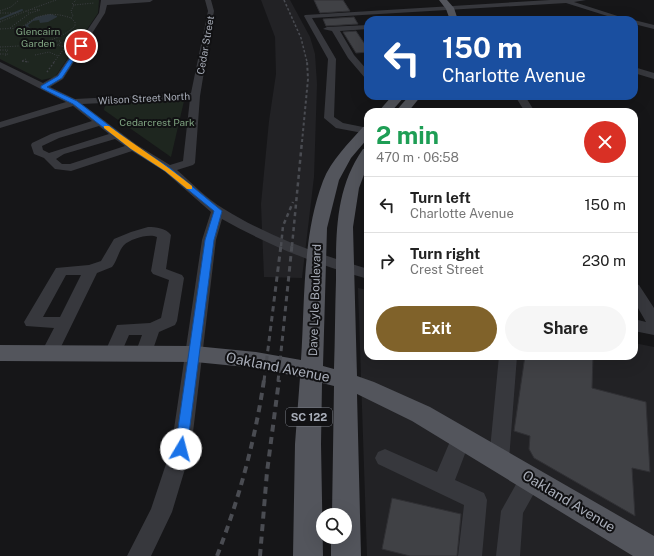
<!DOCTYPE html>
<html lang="en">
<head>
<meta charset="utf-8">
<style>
	body { margin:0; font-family:"Public Sans",sans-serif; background:#f6f6f6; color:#222; height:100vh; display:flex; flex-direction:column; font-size:15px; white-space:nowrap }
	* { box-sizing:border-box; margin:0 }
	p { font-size:13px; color:#767676 }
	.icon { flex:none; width:22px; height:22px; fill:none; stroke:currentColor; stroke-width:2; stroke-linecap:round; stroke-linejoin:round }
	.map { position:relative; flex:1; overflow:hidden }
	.side { position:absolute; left:364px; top:108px; width:274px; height:252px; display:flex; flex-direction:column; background:#fff; border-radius:12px; box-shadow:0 4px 16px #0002 }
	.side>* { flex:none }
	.guide { position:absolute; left:364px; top:16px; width:274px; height:84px; border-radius:12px; box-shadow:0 4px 16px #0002; background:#1a4fa0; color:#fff; overflow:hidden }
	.controls { position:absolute; left:316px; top:508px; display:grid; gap:8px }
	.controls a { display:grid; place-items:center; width:36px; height:36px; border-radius:50%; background:#fff; box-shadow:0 4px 16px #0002; font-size:20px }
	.pin { position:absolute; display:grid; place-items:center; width:34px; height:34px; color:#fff; margin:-17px; border:2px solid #fff; border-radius:50%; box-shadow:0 1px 4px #0007 }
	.me { position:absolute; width:44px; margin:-22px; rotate:8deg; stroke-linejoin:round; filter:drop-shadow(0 0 3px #0008) }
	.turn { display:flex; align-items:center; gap:14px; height:84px; padding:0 12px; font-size:18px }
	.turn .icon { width:52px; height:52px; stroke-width:2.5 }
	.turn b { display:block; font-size:28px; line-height:34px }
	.round { display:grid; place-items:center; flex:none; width:42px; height:42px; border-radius:21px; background:#f6f6f6 }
	.overview { display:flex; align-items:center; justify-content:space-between; height:68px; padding:0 12px }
	h1 { font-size:24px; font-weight:700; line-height:30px; color:#1e9e55 }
	.action { display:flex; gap:8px; margin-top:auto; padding:8px 12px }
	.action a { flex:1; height:46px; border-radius:24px; background:#80622a; color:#fff; font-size:16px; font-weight:700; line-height:46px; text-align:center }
	.action a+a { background:#f6f6f6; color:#222 }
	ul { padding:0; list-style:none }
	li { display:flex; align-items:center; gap:12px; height:56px; padding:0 12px; border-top:1px solid #e0e0e0 }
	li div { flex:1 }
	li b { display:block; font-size:15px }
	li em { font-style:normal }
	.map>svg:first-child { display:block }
	.built { fill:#222225 }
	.green { fill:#1e261f }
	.water { fill:#2c353c }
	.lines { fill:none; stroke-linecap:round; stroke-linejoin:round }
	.stream { stroke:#2c353c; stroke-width:2 }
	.building { fill:#404145; stroke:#303034 }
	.path-far1 { stroke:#3d3f44; stroke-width:1; stroke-dasharray:1 1.5; stroke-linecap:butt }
	.path { stroke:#3d3f44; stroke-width:1.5; stroke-dasharray:1.5 2; stroke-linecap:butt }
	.minor { fill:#37383d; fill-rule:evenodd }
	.major { fill:#53555c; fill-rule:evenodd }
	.rail-far4 { stroke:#4a4c52; stroke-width:1.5; stroke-dasharray:2.5 2; stroke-linecap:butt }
	.rail-far3 { stroke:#4a4c52; stroke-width:2; stroke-dasharray:3 2.5; stroke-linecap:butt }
	.rail-far2 { stroke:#4a4c52; stroke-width:2.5; stroke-dasharray:4 3.5; stroke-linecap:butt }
	.rail-far1 { stroke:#4a4c52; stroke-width:3; stroke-dasharray:5.5 4.5; stroke-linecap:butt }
	.rail { stroke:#4a4c52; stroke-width:4; stroke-dasharray:7 5.5; stroke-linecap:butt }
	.route { fill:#1a73e8; stroke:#114b97 }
	.slow { fill:#f59e0b }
	.labels { text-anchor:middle; stroke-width:4; stroke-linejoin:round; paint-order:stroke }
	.far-park-label { font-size:10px; fill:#7fa381; stroke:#111113 }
	.far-street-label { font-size:10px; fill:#a8adb8; stroke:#111113 }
	.shield { fill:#111113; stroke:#7b7e86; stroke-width:1 }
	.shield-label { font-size:11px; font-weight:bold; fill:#a8adb8 }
	.street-label { font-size:12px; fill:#a8adb8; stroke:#111113 }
	.near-street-label { font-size:14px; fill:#a8adb8; stroke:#111113 }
</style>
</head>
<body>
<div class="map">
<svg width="654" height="556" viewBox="0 0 654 556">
	<rect width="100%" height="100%" fill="#161618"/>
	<!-- built -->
	<g class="built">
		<path d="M261 0H290L310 37 315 54 317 84 314 177 302 278 264 277 261 204 269 121 276 74 275 37Z"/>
		<path d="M358 288 368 290V356H634V343L654 347V556H367Z"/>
	</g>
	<!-- green -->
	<g class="green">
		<path d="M0 0H99L98 13 55 77 42 80 0 59Z"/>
		<path d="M184 101 171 157 104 110 105 105 115 103Z"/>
	</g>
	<!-- water -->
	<path class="water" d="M50 14 57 16V17L48 22 40 23 39 20 33 21 28 25 29 27H23L36 17Z"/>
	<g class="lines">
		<!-- stream -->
		<path class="stream" d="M0 19 22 10"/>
	</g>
	<!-- building -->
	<g class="building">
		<path d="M314 0H343L350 11 320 13Z"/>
		<path d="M354 17 358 24 326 26 323 19Z"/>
		<path d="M356 31 368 49V52L356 53 343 32Z"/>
		<path d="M525 356H593L592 388 646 402 650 472 632 468 635 516 534 458 529 449 530 436 514 431Z"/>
		<path d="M392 498 461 514 457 556H410L382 549Z"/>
	</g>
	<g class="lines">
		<!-- path-far1 -->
		<g class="path-far1">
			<path d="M74 5 72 4 76 0"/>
			<path d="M34 8 56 0"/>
			<path d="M32 9 40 10 30 13 26 11Z"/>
			<path d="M0 11 11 7 19 0"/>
			<path d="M0 13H19"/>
			<path d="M0 22 26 11"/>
			<path d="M10 28 30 13"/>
			<path d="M21 28C37 14 51 11 71 18"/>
			<path d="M21 28H30"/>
			<path d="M0 29 21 28"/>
			<path d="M49 41H60L61 43 57 45 65 47"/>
			<path d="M51 42 49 43 54 44"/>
			<path d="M0 47C25 46 56 44 75 26V22L71 18 73 16 71 11 74 5 94 3"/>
			<path d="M0 50H8L6 52"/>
			<path d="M0 54H8L4 56"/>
			<path d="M35 55 49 52 58 56"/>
			<path d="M26 59 22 61 29 62"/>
			<path d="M54 62 69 42"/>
		</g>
		<!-- path -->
		<g class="path">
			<path d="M22 61 29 62"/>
			<path d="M47 72 55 61"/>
		</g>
		<!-- minor -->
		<g class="minor">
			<path d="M101 0H153L150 2 107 5 105 13 63 79 50 87 75 99 191 93 208 11 205 0H211L214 11 200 96 195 163 193 165 177 170C192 183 207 199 224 209 269 237 318 254 368 269V279C317 265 268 245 222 219L216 240 191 449 172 512 151 556H127L151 509 171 449 202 240 211 212 164 171 132 151 71 171 55 169 44 158 34 154 31 145 32 143 51 134 92 121 73 106 0 128V122L66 102 0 68V62L43 83 57 75 99 13ZM190 99 183 161 170 165 137 145 82 104ZM99 126 109 134 49 153 43 150 42 146 59 138ZM115 139 125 146 70 164H62L56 159 64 154Z"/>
			<path d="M550 0H586L574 2 630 20H620L566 3 312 18 336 59 334 117 343 123 368 128V134L336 128 324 118 328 59 304 16 305 15Z"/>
			<path d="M634 20 654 25V29L634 24Z"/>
			<path d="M368 25V29L340 31 354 55 368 71V79L365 78 348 58 332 31 323 29 327 27Z"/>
			<path d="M634 67 654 73V79L634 73Z"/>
			<path d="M515 96H525L535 112H525Z"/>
			<path d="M148 227C156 227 166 228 171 235L166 269 182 275 184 278 177 321 175 325 159 332 150 358 144 360 138 358 135 354 142 335H129L119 358 113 360 107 358 104 354 117 325 150 323 161 318 169 280 153 274 151 271 157 237C149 233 130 239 124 245 119 250 117 261 112 267L97 273 56 357 50 359 44 357 41 353 54 328 26 326 24 322 56 268 89 265 101 261 114 239 131 232ZM66 275H81L60 317H43Z"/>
			<path d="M634 283 639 285 654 308V335L634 331V319L646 322 634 301Z"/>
			<path d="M499 356H517L509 460 506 466 499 469 492 466 489 460Z"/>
			<path d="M461 430 468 432 471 438 455 480 484 493 487 500 482 556H458L464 505 378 464 375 458 378 452 385 449 437 472 454 432Z"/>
			<path d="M531 470 539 472 542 479 523 513 520 556H496L501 511 523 472Z"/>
		</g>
		<!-- major -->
		<g class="major">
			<path d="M439 0H447L454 8 458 20H450L446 9Z"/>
			<path d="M392 96H405L391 112H378Z"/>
			<path d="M409 96H421L408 112H395Z"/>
			<path d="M368 126V138L351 158 339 180 327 228 323 366 334 369C335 339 335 310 336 280 336 234 335 189 363 149L368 148V164L359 188 353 227 357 376 374 382 430 407 654 536V556H633L412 421 357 394 361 556H331V537H345V515H332L334 386 322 383 321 444 323 556H293L295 444 300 377 256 368 195 362 0 361V345L195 346 256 352 301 360C305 302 302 236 323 181 331 160 349 143 363 127Z"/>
		</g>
		<!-- rail-far4 -->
		<path class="rail-far4" d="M284 0 301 38 307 62"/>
		<!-- rail-far3 -->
		<path class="rail-far3" d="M302 142 308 79 307 61"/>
		<!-- rail-far2 -->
		<g class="rail-far2">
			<path d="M281 246 283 226 293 202"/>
			<path d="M292 246 302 141"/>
		</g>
		<!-- rail-far1 -->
		<g class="rail-far1">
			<path d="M264 381 281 245"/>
			<path d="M278 381 292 245"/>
		</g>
		<!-- rail -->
		<g class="rail">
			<path d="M217 556C239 499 255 441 264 380"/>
			<path d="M260 556 267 472 279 380"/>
		</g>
	</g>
	<!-- route -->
	<path class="route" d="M79 45 83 46 62 78 47 87 77 101 136 146 170 168 222 211 214 240 187 449 186 453 181 454 177 453 175 449 205 240 214 211 165 171 131 149 73 104 41 88V86L58 76Z"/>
	<!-- slow -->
	<path class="slow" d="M104 126H109C136 146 165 164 192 186V189H187L165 171 131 149 104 128Z"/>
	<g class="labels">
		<!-- far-park labels -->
		<g class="far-park-label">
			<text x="38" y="35">Glencairn<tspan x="38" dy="12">Garden</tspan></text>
			<text x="157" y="126">Cedarcrest Park</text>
		</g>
		<!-- far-street labels -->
		<g class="far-street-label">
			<text transform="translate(205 45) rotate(-80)" y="4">Cedar Street</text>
			<text transform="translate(144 98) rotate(-3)" y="4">Wilson Street North</text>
		</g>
		<!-- shield labels -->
		<rect class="shield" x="286" y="408" width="46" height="18" rx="3"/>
		<g class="shield-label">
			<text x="309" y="421">SC 122</text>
		</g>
		<!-- street labels -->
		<g class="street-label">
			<text transform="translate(315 300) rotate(-88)" y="4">Dave Lyle Boulevard</text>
		</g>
		<!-- near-street labels -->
		<g class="near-street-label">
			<text transform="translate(278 367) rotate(11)" y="5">Oakland Avenue</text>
			<text transform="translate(569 501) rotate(31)" y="5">Oakland Avenue</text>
		</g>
	</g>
</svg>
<div class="controls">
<a><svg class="icon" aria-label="search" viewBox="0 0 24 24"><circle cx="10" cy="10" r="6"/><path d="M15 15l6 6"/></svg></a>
</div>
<div class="pin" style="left:81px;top:46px;background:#d93025"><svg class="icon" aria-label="arrive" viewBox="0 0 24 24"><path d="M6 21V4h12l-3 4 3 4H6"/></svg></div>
<svg class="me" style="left:181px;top:449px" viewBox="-20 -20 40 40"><circle r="19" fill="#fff"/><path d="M0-13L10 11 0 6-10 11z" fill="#1a73e8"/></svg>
<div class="guide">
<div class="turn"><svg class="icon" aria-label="left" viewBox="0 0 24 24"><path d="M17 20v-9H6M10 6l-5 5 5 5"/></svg><div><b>150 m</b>Charlotte Avenue</div></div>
</div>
<section class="side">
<div class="overview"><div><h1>2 min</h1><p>470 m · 06:58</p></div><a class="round" style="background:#d93025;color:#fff"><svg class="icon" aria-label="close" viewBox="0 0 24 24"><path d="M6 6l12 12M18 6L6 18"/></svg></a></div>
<ul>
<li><svg class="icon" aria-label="left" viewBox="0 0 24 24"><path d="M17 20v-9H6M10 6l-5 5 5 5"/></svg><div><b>Turn left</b><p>Charlotte Avenue</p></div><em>150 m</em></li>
<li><svg class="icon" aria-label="right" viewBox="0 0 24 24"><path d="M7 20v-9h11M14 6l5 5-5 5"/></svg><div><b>Turn right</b><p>Crest Street</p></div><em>230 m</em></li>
</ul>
<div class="action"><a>Exit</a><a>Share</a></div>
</section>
</div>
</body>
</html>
